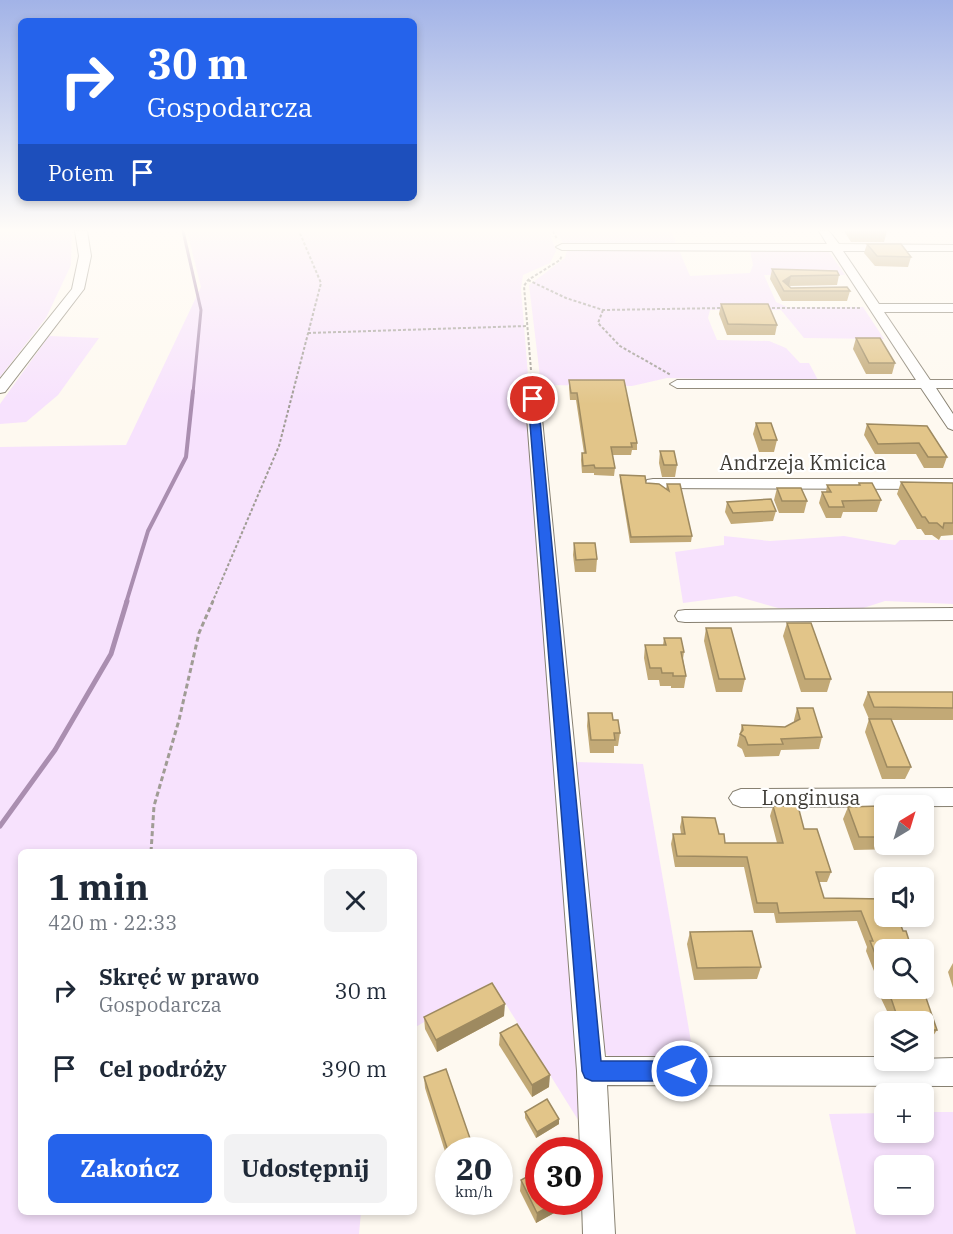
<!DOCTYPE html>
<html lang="pl">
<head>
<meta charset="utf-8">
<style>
	body { margin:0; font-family:"IBM Plex Serif",serif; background:#f2f2f3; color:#1f2937; height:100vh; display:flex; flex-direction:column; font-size:22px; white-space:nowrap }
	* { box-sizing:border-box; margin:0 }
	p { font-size:20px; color:#747a83 }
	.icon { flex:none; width:33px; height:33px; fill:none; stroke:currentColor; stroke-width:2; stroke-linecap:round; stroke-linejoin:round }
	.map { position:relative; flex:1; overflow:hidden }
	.details { position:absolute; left:18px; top:849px; width:399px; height:366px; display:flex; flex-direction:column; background:#fff; border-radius:9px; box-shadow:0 3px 9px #0003 }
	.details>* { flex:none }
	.top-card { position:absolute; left:18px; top:18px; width:399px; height:183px; border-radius:9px; box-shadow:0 3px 9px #0003; background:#2563eb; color:#fff; overflow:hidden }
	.needle { width:39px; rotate:38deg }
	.tools { position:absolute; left:874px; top:795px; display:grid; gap:12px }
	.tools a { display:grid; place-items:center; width:60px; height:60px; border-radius:9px; background:#fff; box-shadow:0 3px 9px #0003; font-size:30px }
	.speed { position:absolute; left:435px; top:1137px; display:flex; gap:12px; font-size:30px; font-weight:700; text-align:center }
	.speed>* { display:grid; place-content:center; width:78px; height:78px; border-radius:50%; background:#fff; box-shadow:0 3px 9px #0003; line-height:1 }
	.speed small { font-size:15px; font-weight:400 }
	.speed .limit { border:9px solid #d22; background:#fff; color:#111 }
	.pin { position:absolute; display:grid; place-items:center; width:51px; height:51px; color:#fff; margin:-26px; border:3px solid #fff; border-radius:50%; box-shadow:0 2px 6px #0007 }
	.me { position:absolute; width:66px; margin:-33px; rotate:270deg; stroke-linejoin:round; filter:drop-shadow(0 0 4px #0008) }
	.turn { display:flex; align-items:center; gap:21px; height:126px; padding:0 30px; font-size:27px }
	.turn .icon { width:78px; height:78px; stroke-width:2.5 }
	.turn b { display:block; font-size:42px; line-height:51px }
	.then { display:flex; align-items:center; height:57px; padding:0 30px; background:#0003; gap:12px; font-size:22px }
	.round { display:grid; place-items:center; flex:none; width:63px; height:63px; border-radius:9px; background:#f2f2f3 }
	.head { display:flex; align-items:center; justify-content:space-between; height:102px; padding:0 30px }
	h1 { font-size:36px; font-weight:700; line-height:45px }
	.cta { display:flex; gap:12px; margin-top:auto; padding:12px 30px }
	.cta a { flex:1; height:69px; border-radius:9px; background:#2563eb; color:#fff; font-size:24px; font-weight:700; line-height:69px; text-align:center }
	.cta a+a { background:#f2f2f3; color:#1f2937 }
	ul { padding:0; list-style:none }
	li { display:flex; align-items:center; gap:18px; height:78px; padding:0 30px }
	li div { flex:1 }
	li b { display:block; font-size:22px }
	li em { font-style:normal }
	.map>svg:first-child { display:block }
	.green { fill:#f7e2fd; fill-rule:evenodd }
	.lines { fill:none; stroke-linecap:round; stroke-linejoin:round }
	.stream-far2 { stroke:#aa8eb0; stroke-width:3 }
	.stream-far1 { stroke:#aa8eb0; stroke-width:4 }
	.stream { stroke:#aa8eb0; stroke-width:5 }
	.minor-casing { stroke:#878071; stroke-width:2 }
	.path-far1 { stroke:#a09c95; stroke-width:2; stroke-dasharray:3 2; stroke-linecap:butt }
	.path { stroke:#a09c95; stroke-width:3; stroke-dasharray:5 3; stroke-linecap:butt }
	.minor { fill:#fff; fill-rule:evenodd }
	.wall { fill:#c2a976 }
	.shaded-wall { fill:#9e8a60 }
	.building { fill:#e2c589; stroke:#9e8a60; stroke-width:1.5 }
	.route { fill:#2563eb; stroke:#184099; stroke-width:1.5 }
	.labels { text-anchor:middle; stroke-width:4.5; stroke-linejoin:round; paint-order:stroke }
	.street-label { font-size:20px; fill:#3e3b35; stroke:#fff }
</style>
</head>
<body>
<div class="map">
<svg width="953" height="1234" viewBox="0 0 953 1234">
	<rect width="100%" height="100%" fill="#fef9f0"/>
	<!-- green -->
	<g class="green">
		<path d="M0 231H72L71 265 46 318 0 377Z"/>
		<path d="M187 231H549L556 251 550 263 523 275 521 289 590 1139 492 982 414 1028V852H21V1212H361L359 1234H0V447L126 445 201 287Z"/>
		<path d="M556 231H671L690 276 750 273 753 265 750 250 827 249 845 275H764L776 302 787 307H863L884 339 804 338 781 310H710L708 318 717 340 769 341 786 348 800 363H809L819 382 667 378 632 386 541 385 529 285 565 258 567 250Z"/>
		<path d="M49 336 99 338 58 395 26 422 0 424V404Z"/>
		<path d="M724 536 770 541 844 536 895 545 900 540H953V604L885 601 854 611 778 608 736 596 683 603 675 552 724 545Z"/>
		<path d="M576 762 643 764 693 1053 685 1058C666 1059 622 1064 607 1055 599 1050 597 1037 594 1029Z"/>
		<path d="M924 1112H953V1234H856L829 1114 885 1113V1132H924ZM885 1166H924V1204H885Z"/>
	</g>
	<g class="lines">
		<!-- stream-far2 -->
		<path class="stream-far2" d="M183 231 201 310 193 393"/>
		<!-- stream-far1 -->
		<path class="stream-far1" d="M126 603 148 531 186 457 193 391"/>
		<!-- stream -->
		<path class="stream" d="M0 826 55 750 111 654 127 601"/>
		<!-- minor casing -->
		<g class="minor-casing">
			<g id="minor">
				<path d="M75 231H87L91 256 84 289 5 392 0 393V379L72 289 79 256Z"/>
				<path d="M819 231H829L839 244 953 245V251H843L879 304H953V312H884L930 380H953V388H936L953 414V430L948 428 921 388H677L670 384 677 380H916L832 251 562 250 556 247 562 244H827Z"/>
				<path d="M531 374 538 378 605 1057H885V1060L953 1058V1086L607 1085 615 1234H583L582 1202H590V1150H580L577 1071 524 378Z"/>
				<path d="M653 479H953V489L647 488 645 484 647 480Z"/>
				<path d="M953 608V620L685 622 678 621 675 616 678 611 685 610Z"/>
				<path d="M953 788V806L741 807 733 804 729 798 733 792 741 789Z"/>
			</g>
		</g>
		<!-- path-far1 -->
		<g class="path-far1">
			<path d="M553 231 557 239"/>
			<path d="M528 280 566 298 603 310 724 308"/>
			<path d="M767 308H862"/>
			<path d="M603 310 598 323 620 346 671 375"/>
			<path d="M308 333 527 326"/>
			<path d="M531 370 524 286 528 280 560 260 562 255"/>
			<path d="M212 603 279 446 321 283 299 231"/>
		</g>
		<!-- path -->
		<path class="path" d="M151 852 154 806 179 720 199 633 213 601"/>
		<!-- minor -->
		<use href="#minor" class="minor"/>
	</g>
	<!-- wall -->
	<g class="wall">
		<path d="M844 231H887L884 242H851Z"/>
		<path d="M867 244 911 257 908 267 875 266 864 253Z"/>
		<path d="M772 269 839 275 837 285 789 286 791 288 850 291 847 301H782L770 279Z"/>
		<path d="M721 304 777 325 775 335H727L719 314Z"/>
		<path d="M856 338 895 363 892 374H866L853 349Z"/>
		<path d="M569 380 637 443V450H632L631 455H612L615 468 614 476 594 475V473H582L581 460 582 453H584L576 400H570L569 387Z"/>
		<path d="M756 423 777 440 774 452H759L753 434Z"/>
		<path d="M867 424 927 426 947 457 943 468H924L916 454H875L864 435Z"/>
		<path d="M660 451 677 465 675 477H662L659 463Z"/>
		<path d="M620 475 666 489 667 484 692 536 691 542 630 543 620 481Z"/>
		<path d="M901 482 953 483V535L941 536 939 540 932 535H925L921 529H917L897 494Z"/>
		<path d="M859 483 881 500 877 512H843L841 518H826L819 503 822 492H826L827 485H858Z"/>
		<path d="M777 488 807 501 804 513H779L774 500Z"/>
		<path d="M727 502 776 511 773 521 731 524 725 512Z"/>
		<path d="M574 543 597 559 596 572H575L573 555Z"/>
		<path d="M787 623 831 679 827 692H801L783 636Z"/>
		<path d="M706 628 745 679 742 692H716L704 641Z"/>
		<path d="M664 638 684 652 683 659 686 676 684 688H671V686H660L659 680H648L644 658 645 645H663Z"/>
		<path d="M868 692H953V720H891L911 767 905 779H882L865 732 869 719 863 705Z"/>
		<path d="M797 708 822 737 819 749 781 750 779 756 745 757 742 749 737 746 742 725 785 727 794 722V720Z"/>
		<path d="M588 713 613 720 620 733 618 746H614V753H590L587 726Z"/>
		<path d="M773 806 804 829 831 872 827 882H819L824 898 884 899 885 988H924L927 992 925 996 937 1030 931 1039H924V1022H891L887 1011 877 990 874 971 866 951 867 947 857 921 776 923 774 913H754L744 867H675L671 844 673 834H681L680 827 682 817 719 834 725 843H777L770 816Z"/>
		<path d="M848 807 885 817V844H899L897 849 854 850 843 819Z"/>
		<path d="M690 932 761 967 757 979 694 980 687 944Z"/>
		<path d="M953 963V988L948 972Z"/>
		<path d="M504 1016 437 1052 425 1029 424 1017Z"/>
		<path d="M500 1033 549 1087 532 1097 499 1045Z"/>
		<path d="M424 1077 448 1150V1161L425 1088Z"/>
		<path d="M525 1112 559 1119V1124L536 1138 525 1118Z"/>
		<path d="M538 1156V1202H574L536 1223 520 1191 521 1180 530 1175 529 1172V1161Z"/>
	</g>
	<!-- shaded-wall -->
	<g class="shaded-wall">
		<path d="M791 276 789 286 783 281Z"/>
		<path d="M505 1004 504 1016 437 1052 436 1040Z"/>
		<path d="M550 1075 549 1087 532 1097V1085Z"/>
		<path d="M559 1119V1124L536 1138 537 1132Z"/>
		<path d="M558 1202H574L536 1223 537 1213Z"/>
	</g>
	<!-- building -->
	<g class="building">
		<path d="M867 244H901L911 257 877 256Z"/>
		<path d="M772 269 837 271 839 275 791 276 783 281 791 288 847 287 850 291H784Z"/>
		<path d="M721 304H768L777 325 728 324Z"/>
		<path d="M856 338H880L895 363H869Z"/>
		<path d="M569 380H624L637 443H631L632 447H611L615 468H595L594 465 583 466 582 453H586L577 393H571Z"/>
		<path d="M756 423H771L777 440H762Z"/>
		<path d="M867 424 927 426 947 457H928L919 443 878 444Z"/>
		<path d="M660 451H674L677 465H664Z"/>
		<path d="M620 475 645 476 646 483 659 484 669 491 667 484H680L692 536 631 537Z"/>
		<path d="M901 482 953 483V523H944L943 528 937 523H929L925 517H922Z"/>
		<path d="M859 483H872L881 500 842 501 844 507H829L822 492H831L827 485H860Z"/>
		<path d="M777 488H801L807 501H782Z"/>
		<path d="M771 499 776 511 733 513 727 502Z"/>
		<path d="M574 543H595L597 559 576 560Z"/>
		<path d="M787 623H811L831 679H805Z"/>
		<path d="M706 628H731L745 679H719Z"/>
		<path d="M664 638H681L684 652H681L686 676H673V673H662L661 668H650L645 645H666Z"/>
		<path d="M868 692H953V708L874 707Z"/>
		<path d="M797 708H813L822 737 781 739 783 744 748 745 745 737 740 734 743 730 742 725 785 727 800 719Z"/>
		<path d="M588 713H612L613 720H618L620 733H614L615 740H591Z"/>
		<path d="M869 719H891L911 767H887Z"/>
		<path d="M773 806H798L804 829H817L831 872H816L824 898 884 899 885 902V916H890L893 923H900L903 931H906L912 950H885V987L882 980 878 961 870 941H873L861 911 779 913 777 903H757L747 857 677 856 673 834H685L682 817 715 818 719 834H724L725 843H783Z"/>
		<path d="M880 806 884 817H885V837H859L848 807Z"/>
		<path d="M752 931 761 967 697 968 690 932Z"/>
		<path d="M924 982 927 992H924L937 1030H924V1022H899L892 1001 886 988H924Z"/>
		<path d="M492 983 505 1004 436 1040 424 1017Z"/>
		<path d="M517 1024 550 1075 532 1085 500 1033Z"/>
		<path d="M446 1069 474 1150H448V1151L424 1077Z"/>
		<path d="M547 1099 559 1119 537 1132 525 1112Z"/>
		<path d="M538 1156V1202H558L537 1213 521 1180 536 1172 529 1161Z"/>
	</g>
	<!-- sky -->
	<linearGradient id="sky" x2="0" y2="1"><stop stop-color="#a2b3e7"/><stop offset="0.57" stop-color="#fffcf8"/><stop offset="1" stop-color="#fffcf8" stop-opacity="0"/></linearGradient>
	<rect width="953" height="404" fill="url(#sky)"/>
	<!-- route -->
	<path class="route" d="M533 396 538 399 601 1061H682L689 1064 692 1071 689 1078 682 1081H592L585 1078 582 1071 528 399Z"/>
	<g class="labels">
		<!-- street labels -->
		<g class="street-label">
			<text x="803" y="470">Andrzeja Kmicica</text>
			<text x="811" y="805">Longinusa</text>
		</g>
	</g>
</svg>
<div class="tools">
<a><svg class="needle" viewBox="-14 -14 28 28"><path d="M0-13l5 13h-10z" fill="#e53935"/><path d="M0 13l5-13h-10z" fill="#747a83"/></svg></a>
<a><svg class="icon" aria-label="sound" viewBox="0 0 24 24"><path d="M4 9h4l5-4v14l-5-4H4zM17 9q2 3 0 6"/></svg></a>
<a><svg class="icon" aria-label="search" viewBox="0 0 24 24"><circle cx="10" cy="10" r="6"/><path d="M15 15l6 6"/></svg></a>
<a><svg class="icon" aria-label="layers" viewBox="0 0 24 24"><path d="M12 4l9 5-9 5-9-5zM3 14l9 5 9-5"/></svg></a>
<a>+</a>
<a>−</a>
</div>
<div class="speed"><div>20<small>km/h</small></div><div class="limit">30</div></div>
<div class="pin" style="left:533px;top:399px;background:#d93025"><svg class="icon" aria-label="arrive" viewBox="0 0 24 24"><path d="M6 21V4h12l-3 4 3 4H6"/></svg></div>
<svg class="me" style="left:682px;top:1071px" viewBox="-20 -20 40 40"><circle r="17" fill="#2563eb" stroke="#fff" stroke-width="3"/><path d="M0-11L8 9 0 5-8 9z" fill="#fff"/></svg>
<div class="top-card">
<div class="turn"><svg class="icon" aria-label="right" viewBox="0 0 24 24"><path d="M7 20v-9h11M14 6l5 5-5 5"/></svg><div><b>30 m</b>Gospodarcza</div></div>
<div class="then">Potem<svg class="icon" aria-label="arrive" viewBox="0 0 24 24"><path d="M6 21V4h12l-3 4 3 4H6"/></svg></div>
</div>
<section class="details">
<div class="head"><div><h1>1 min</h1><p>420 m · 22:33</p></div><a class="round"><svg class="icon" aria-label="close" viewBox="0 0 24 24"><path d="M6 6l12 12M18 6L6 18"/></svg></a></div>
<ul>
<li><svg class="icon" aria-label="right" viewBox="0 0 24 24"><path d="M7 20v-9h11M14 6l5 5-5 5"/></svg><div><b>Skręć w prawo</b><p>Gospodarcza</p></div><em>30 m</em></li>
<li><svg class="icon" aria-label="arrive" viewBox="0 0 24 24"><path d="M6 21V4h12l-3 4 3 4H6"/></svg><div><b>Cel podróży</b></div><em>390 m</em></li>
</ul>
<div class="cta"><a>Zakończ</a><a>Udostępnij</a></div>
</section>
</div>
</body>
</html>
